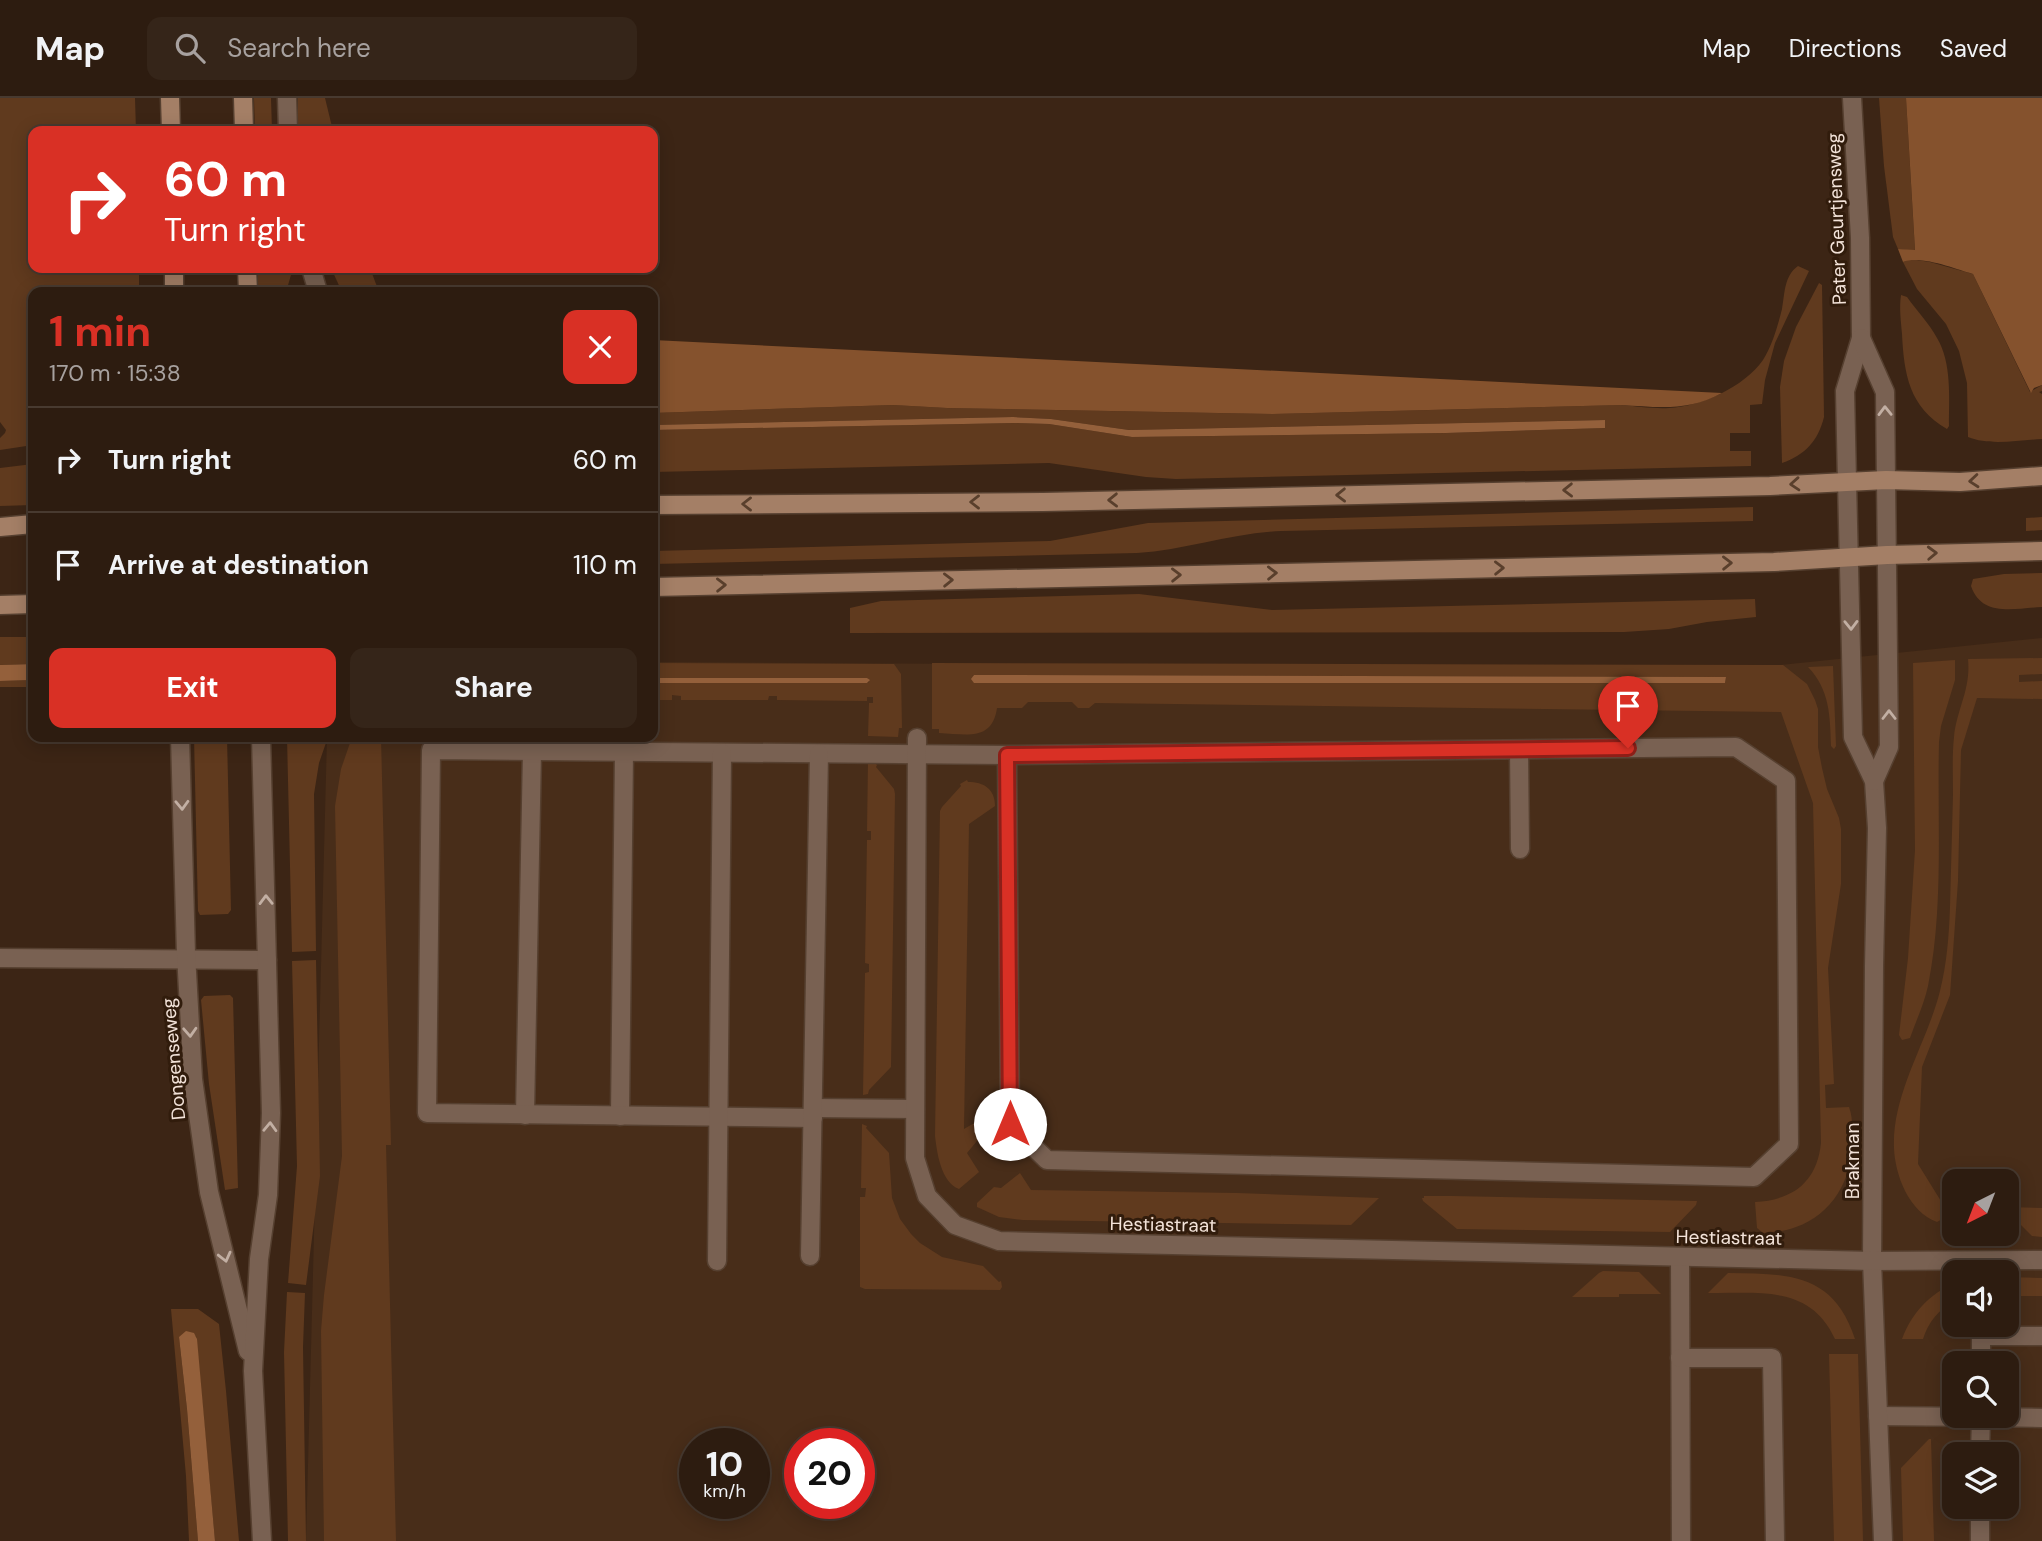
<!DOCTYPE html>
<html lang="en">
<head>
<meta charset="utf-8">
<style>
	body { margin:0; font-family:"DM Sans",sans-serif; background:#352519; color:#f1f3f6; height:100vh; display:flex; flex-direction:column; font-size:26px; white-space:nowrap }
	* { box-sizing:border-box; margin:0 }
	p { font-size:23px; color:#a7a19f }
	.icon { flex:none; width:38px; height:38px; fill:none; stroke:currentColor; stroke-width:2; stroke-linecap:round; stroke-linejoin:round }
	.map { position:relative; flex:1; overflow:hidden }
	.details { position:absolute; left:28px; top:189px; width:630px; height:455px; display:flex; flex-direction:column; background:#2d1c10; border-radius:14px; box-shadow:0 4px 18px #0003,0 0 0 2px #483a30 }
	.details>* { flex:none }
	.hud { position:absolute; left:28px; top:28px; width:630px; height:147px; border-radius:14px; box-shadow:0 4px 18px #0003,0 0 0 2px #483a30; background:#d93025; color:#fff; overflow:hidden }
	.needle { width:46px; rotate:222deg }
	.tools { position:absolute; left:1942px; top:1071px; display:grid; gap:14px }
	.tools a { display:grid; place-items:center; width:77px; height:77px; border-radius:14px; background:#2d1c10; box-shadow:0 4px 18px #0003,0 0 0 2px #483a30; font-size:35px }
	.speed { position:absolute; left:679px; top:1330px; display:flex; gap:14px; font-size:35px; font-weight:700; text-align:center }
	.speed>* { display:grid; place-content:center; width:91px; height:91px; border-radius:50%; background:#2d1c10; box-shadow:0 4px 18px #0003,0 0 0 2px #483a30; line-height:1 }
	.speed small { font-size:18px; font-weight:400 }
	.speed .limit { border:10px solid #d22; background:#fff; color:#111 }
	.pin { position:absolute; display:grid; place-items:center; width:60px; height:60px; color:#fff; margin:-72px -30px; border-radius:50% 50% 50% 0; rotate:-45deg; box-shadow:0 0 7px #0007 }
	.pin .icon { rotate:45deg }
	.me { position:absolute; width:77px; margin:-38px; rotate:0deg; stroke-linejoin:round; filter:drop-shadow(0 0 5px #0008) }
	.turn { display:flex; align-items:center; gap:24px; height:147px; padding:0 21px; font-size:32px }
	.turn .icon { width:91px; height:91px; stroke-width:2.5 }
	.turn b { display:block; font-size:49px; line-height:60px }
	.round { display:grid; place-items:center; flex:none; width:74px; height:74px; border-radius:14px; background:#352519 }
	.summary { display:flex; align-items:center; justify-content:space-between; height:119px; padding:0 21px }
	h1 { font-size:42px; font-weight:700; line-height:52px; color:#d93025 }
	.button { display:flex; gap:14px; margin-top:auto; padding:14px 21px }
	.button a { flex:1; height:80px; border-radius:14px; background:#d93025; color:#fff; font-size:28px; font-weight:700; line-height:80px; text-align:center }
	.button a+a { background:#352519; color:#f1f3f6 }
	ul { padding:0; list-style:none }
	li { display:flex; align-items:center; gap:21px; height:105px; padding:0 21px; border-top:2px solid #483a30 }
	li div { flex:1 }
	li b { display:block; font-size:26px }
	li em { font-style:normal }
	header { display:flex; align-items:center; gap:42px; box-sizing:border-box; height:98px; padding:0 35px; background:#2d1c10; border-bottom:2px solid #483a30 }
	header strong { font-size:33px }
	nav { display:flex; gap:38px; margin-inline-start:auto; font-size:24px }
	.search { width:490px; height:63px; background:#352519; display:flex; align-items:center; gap:18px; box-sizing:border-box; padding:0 24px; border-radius:14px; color:#a7a19f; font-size:26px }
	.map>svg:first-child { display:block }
	.built { fill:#482d19; fill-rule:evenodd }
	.green { fill:#603a1e; fill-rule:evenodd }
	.forest { fill:#85522d }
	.water { fill:#94603b }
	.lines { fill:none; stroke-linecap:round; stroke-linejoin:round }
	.service-casing { stroke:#564030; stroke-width:21 }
	.minor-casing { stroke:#564030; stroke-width:21 }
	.tertiary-casing { stroke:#564030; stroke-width:21 }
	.secondary-casing { stroke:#564030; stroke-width:21 }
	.service { stroke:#796152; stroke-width:18 }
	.minor { stroke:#796152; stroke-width:18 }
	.tertiary { stroke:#796152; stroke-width:18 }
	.secondary { stroke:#a47f66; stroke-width:18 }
	.oneway { stroke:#c2afa3 }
	.oneway2 { stroke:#593f2c }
	.route-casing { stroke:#8d1f18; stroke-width:18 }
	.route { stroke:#d93025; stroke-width:12 }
	.labels { text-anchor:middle; stroke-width:6; stroke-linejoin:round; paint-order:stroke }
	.street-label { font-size:19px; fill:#f3e3d9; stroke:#311c0c }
</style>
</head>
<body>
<header>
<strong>Map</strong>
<div class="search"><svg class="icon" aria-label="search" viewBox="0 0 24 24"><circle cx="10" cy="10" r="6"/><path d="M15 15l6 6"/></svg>Search here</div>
<nav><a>Map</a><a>Directions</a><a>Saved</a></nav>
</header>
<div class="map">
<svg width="2042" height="1443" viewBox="0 0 2042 1443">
	<rect width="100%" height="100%" fill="#3c2515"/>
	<!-- built -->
	<path class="built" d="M2042 540V1443H306L327 639H653V564L1741 571ZM1955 1083H2007V1136H1955ZM1955 1174H2007V1227H1955ZM1955 1265H2007V1318H1955ZM695 1346H754V1405H695ZM800 1346H859V1405H800ZM1955 1356H2007V1409H1955Z"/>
	<!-- green -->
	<g class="green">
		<path d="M0 0H135L136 33H33V170H139V194H33V347L0 352V340L5 335 6 332 0 324Z"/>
		<path d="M254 0H271L272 33H255Z"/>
		<path d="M298 0H325L333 33H298Z"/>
		<path d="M1879 0H1906L1915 153 1898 151 1893 139 1884 68Z"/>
		<path d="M1910 161 1930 164 1973 176 2030 294 2042 287V293L2039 294 2042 296V341C2018 342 1990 348 1968 339L1967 285 1959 253 1946 226 1917 191 1903 164Z"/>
		<path d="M1798 168 1809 173 1775 245 1765 282 1762 306 1750 307V335H1730V353H1751V368L1176 381 1146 379 1049 365 653 374V332L1014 325 1049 326 1132 339 1446 335 1605 330 1604 322 1129 332 1051 321 1013 319 653 327V315L893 307 947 310 1273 316 1621 307C1636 308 1654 311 1669 310 1702 308 1744 289 1763 262 1772 248 1778 227 1782 211 1785 195 1784 178 1798 168Z"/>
		<path d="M258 170H293L286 194H258Z"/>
		<path d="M331 170H370L379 194H342Z"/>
		<path d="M1819 185 1822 187 1824 319C1818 343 1805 357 1782 365L1780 289 1784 263 1796 229Z"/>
		<path d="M1901 197 1907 199C1917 213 1929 225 1937 240 1952 265 1949 300 1949 328L1947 331C1909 309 1904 276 1902 236 1901 223 1899 210 1901 197Z"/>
		<path d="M33 366V407L0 408V370Z"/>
		<path d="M1753 409V423L1281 433C1232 435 1186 452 1137 455L653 466V453L1050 443 1148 425Z"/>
		<path d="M2042 419V432L2026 433V420Z"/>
		<path d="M2042 475V509C2015 510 1982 520 1971 488L1973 481 2004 476Z"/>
		<path d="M1139 496 1272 512 1755 501 1756 519 1707 524 1669 531 1624 534 850 535V510L881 503Z"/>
		<path d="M33 539V566L0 567V539Z"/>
		<path d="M2042 560V576L2019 577V584L2042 583V601L1977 600 1961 652 1958 783 1950 897 1922 969 1918 1066 1944 1108 1945 1116 1944 1120 1937 1124C1909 1114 1895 1077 1894 1050 1892 995 1927 945 1940 893 1947 865 1949 837 1950 809 1951 772 1952 734 1953 697 1953 678 1952 658 1954 639 1957 610 1971 592 1968 561Z"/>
		<path d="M1955 562V582L1941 628 1939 644C1937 725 1944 809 1928 888 1924 906 1916 923 1910 940L1902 942 1899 937 1908 860 1915 752 1913 565Z"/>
		<path d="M653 565 894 566 901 576 902 630H899L898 639 868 638 869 605H873V599H867V603L777 602V598H769L768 602H681V598L672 597V602H653V585H867L869 584 867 580H653Z"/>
		<path d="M932 565 1783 567 1807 586 1815 602 1818 611V649L1822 670 1827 691 1839 720 1841 731V786L1828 870 1834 986 1825 987 1826 1010 1849 1009C1853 1019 1852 1031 1852 1042 1853 1080 1833 1116 1796 1129 1786 1133 1774 1134 1763 1135L1757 1130 1755 1104C1793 1102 1817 1084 1821 1045L1813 705 1781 614 1095 605 1089 610H1078L1072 604H1028L1022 610H997C992 644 966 636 939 635V631H932ZM975 577 1725 579 1726 580 1725 585 972 578Z"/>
		<path d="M1833 568 1836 648 1834 651 1831 648C1830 618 1830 592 1808 569Z"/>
		<path d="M33 582V589H0V583Z"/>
		<path d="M194 639H227L231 812 228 816 200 817 198 813Z"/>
		<path d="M287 639H328L319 665 314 696 316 853 292 854Z"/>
		<path d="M352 639H381L391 1047H386L396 1443H324L321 1233 324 1197 342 1058 335 708 341 671Z"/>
		<path d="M868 663H873L877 667 876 669 894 691 895 696 891 969 869 992 868 996 863 997 865 875 869 874V866L865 865 867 742H871V733H867Z"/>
		<path d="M967 682 968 684C984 684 995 691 995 708L969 726 964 1031 988 1017 991 1020V1026L967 1055 979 1074 959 1091C941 1084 937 1055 935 1038L940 713 942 709 961 688 960 686Z"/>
		<path d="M316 862 320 1078 306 1187 288 1185 297 1068 292 863Z"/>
		<path d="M230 897 233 900 238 1090 225 1092 209 986 201 902 204 898Z"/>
		<path d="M862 1026 867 1028 866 1030 889 1055 892 1100 900 1121 911 1136 920 1145 942 1159 983 1168 999 1184 1001 1183 1002 1189 1000 1192 865 1191 860 1189V1099H865L866 1090H861Z"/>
		<path d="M1020 1075 1031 1092 1237 1095 1379 1100 1351 1127 1023 1122 999 1119 977 1109V1105L994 1089 1001 1090Z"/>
		<path d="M1424 1098H1452L1697 1103 1696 1107 1670 1134 1457 1131 1423 1103 1422 1100H1424Z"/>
		<path d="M2007 1109 2042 1110V1139L2032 1138 2007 1113Z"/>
		<path d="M1603 1173 1639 1174 1661 1196H1619V1199H1572L1599 1175Z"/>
		<path d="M1728 1175C1787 1176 1833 1174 1855 1241H1835C1810 1186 1759 1196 1708 1195Z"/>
		<path d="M2007 1179 2042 1180V1198H2007Z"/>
		<path d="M1955 1185V1203C1938 1212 1929 1223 1923 1241H1902C1912 1215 1929 1196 1955 1185Z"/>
		<path d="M287 1194 305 1195 303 1249 306 1443H288L284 1254Z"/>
		<path d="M171 1211H198L219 1226 226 1293 239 1443H215L196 1238 179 1239 187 1311 198 1443H189L186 1378Z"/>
		<path d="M1829 1256H1858L1863 1443H1834Z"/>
		<path d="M1929 1341H1931L1934 1443H1903L1901 1370Z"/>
	</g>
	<!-- forest -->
	<g class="forest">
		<path d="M1906 0H2042V287L2034 290 2031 295 1973 176C1955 171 1921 157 1903 164L1898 151 1915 152Z"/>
		<path d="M653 242 1722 295C1687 314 1658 309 1621 307L1273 316 947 310 893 307 653 315Z"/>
	</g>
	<!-- water -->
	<g class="water">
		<path d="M1013 319 1051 321 1129 332 1605 322V330L1446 335 1132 339 1049 326 1014 325 653 332V327Z"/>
		<path d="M33 566V582L0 583V567Z"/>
		<path d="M974 577 1726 579 1725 585H974L971 581Z"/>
		<path d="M653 580H867L870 582 867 585H653Z"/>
		<path d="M186 1233 194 1235 197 1241 215 1443H198L187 1311 179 1239Z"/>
	</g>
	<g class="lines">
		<!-- service casing -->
		<g class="service-casing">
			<g id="service">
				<path d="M1519 652 1520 751"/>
				<path d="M0 860 267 862"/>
				<path d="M813 1010 915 1011"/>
				<path d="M525 1017 532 653"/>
				<path d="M620 1018 624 654"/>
				<path d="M813 1020 427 1015 431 652 1007 657 1736 649 1786 683 1789 1046 1754 1079 1047 1062 1010 1026 1007 657"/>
				<path d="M810 1158 819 656"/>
				<path d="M1680 1159 1681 1443"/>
				<path d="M717 1163 722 655"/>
				<path d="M1680 1260H1772L1775 1443"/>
				<path d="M1981 1265V1238H2042"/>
				<path d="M1878 1318 1981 1319V1318"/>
				<path d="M1980 1356 1981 1319 2042 1320"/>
				<path d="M1980 1443V1409"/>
			</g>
		</g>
		<!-- minor casing -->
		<g class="minor-casing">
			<g id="minor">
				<path d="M287 0 288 33"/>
				<path d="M1852 0 1860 140 1861 240 1845 293 1847 383 1853 639 1874 683 1877 730 1874 868 1872 1163 1883 1443"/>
				<path d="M311 170 318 194"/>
				<path d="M1861 240 1885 294 1889 649 1874 683"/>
				<path d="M917 640 915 1060 927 1098 955 1127 999 1143 1872 1163 2042 1162"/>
			</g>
		</g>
		<!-- tertiary casing -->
		<g class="tertiary-casing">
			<g id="tertiary">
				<path d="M180 639 186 856 193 981 209 1094 248 1253"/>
				<path d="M261 639 271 1015 268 1097 259 1161 253 1273 262 1443"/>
			</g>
		</g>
		<!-- secondary casing -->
		<g class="secondary-casing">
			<g id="secondary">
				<path d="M170 0 171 33"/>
				<path d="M243 0 244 33"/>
				<path d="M174 170V194"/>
				<path d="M247 170 248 194"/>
				<path d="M653 407 1043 404 1770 388 1886 382 1960 384 2042 378"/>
				<path d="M0 429 33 426"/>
				<path d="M653 489 1774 464 1887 457 2042 453"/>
				<path d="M0 507 33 506"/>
			</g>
		</g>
		<!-- service -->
		<use href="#service" class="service"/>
		<!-- minor -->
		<use href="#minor" class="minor"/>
		<!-- tertiary -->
		<use href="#tertiary" class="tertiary"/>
		<!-- secondary -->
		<use href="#secondary" class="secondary"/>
	</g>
	<!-- one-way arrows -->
	<defs><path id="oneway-chevron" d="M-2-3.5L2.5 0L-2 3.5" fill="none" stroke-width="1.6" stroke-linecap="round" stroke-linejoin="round" transform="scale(1.75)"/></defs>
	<g class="oneway">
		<use href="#oneway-chevron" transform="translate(1885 313) rotate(-91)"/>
		<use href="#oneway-chevron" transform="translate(1851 527) rotate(89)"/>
		<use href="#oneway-chevron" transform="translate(1889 617) rotate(-90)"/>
		<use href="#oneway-chevron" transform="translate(182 707) rotate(88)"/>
		<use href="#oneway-chevron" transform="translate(266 802) rotate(-91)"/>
		<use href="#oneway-chevron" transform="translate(190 934) rotate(87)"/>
		<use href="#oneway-chevron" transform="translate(270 1029) rotate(-88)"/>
		<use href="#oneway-chevron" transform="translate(225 1159) rotate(76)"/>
	</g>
	<g class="oneway2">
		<use href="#oneway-chevron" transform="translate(1974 383) rotate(175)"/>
		<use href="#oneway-chevron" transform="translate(1795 386) rotate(176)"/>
		<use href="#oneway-chevron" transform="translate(1568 392) rotate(179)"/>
		<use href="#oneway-chevron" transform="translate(1341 397) rotate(179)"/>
		<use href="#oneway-chevron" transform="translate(1113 402) rotate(179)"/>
		<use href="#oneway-chevron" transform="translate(975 404) rotate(180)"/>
		<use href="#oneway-chevron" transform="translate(747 406) rotate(180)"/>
		<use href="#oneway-chevron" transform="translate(1932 455) rotate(-2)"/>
		<use href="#oneway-chevron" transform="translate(1727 465) rotate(-1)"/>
		<use href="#oneway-chevron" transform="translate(1499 470) rotate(-1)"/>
		<use href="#oneway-chevron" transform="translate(1272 475) rotate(-1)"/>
		<use href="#oneway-chevron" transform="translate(1176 477) rotate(-1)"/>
		<use href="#oneway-chevron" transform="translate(948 482) rotate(-1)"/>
		<use href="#oneway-chevron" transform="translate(721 487) rotate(-1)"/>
	</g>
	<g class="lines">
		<!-- route casing -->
		<g class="route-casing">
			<path id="route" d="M1010 1026 1007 657 1628 650"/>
		</g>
		<!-- route -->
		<use href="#route" class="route"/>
	</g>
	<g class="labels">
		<!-- street labels -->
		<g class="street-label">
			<text transform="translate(1836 121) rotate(-92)" y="7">Pater Geurtjensweg</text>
			<text transform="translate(173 961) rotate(-95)" y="7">Dongenseweg</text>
			<text transform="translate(1852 1063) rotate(-90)" y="7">Brakman</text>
			<text transform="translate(1163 1126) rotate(1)" y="7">Hestiastraat</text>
			<text transform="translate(1729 1139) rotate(1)" y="7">Hestiastraat</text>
		</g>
	</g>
</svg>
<div class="tools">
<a><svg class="needle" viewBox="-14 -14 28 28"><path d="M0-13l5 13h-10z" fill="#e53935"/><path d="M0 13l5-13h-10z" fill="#a7a19f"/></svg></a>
<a><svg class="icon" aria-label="sound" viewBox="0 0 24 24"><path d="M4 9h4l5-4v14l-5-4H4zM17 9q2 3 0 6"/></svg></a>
<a><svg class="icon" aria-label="search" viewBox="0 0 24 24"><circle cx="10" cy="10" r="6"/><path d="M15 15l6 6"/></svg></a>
<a><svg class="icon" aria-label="layers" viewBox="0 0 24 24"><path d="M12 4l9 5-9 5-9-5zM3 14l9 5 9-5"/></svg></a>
</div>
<div class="speed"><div>10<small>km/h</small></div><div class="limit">20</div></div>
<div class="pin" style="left:1628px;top:650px;background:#d93025"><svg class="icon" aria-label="arrive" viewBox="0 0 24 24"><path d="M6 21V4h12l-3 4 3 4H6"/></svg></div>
<svg class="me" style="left:1010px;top:1026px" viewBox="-20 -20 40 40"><circle r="19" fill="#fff"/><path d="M0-13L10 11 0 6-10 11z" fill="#d93025"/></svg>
<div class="hud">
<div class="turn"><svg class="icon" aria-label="right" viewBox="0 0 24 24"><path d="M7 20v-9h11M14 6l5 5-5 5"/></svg><div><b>60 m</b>Turn right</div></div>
</div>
<section class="details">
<div class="summary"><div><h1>1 min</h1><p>170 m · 15:38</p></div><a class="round" style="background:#d93025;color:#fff"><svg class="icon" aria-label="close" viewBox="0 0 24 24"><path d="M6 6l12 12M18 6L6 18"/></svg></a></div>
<ul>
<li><svg class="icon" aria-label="right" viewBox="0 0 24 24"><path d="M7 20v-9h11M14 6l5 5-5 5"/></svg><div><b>Turn right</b></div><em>60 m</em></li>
<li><svg class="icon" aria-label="arrive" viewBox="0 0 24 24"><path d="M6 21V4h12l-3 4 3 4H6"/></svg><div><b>Arrive at destination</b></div><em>110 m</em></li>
</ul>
<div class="button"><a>Exit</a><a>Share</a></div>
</section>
</div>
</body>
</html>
